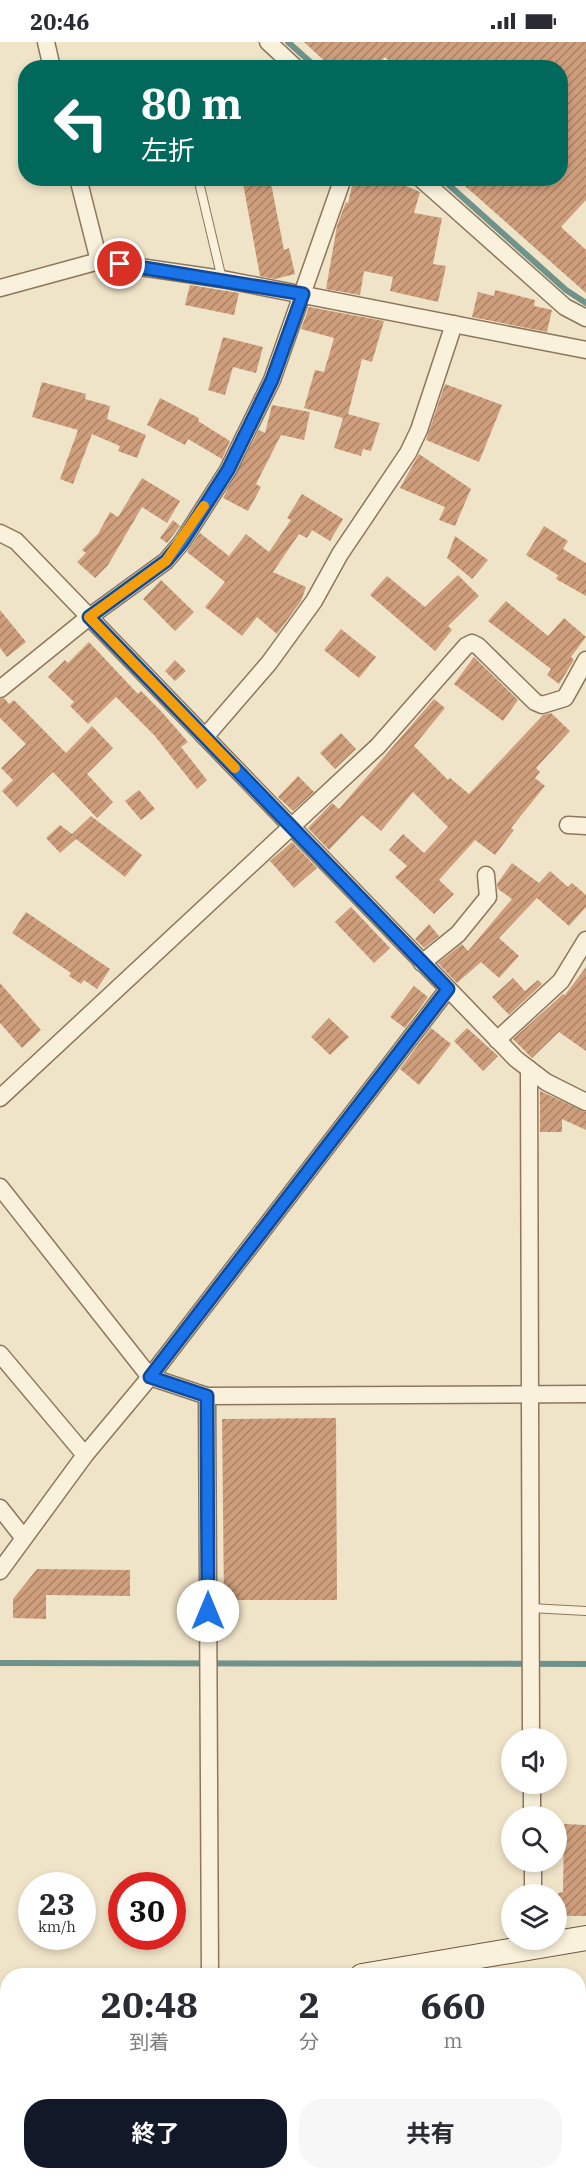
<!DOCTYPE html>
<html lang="ja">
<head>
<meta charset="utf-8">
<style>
	body { margin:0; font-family:"IBM Plex Serif","Noto Sans JP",serif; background:#f7f7f7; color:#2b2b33; height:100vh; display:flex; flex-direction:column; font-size:22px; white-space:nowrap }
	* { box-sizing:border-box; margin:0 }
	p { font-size:20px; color:#7c7c81 }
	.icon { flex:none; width:33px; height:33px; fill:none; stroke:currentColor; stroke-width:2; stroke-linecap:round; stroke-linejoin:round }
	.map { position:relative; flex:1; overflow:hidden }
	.panel { position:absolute; left:0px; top:1926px; width:586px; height:212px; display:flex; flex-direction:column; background:#fff; border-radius:24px 24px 0 0; box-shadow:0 3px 9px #0003 }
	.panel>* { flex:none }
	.top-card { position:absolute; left:18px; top:18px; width:550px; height:126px; border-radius:24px; box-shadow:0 3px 9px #0003; background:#00695c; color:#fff; overflow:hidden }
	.buttons { position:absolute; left:501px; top:1686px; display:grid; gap:12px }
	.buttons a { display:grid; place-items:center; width:66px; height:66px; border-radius:50%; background:#fff; box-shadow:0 3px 9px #0003; font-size:30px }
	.speed { position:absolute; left:18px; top:1830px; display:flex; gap:12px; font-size:30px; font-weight:700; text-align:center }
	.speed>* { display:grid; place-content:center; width:78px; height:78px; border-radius:50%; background:#fff; box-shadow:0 3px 9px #0003; line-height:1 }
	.speed small { font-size:15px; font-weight:400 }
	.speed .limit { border:9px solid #d22; background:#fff; color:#111 }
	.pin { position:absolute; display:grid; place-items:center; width:51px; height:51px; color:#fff; margin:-26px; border:3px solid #fff; border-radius:50%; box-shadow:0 2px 6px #0007 }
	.me { position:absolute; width:66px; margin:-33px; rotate:0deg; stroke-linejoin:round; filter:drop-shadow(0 0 4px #0008) }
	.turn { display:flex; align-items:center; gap:21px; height:126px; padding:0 24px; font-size:27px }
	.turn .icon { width:78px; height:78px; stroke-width:2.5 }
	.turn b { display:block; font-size:42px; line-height:51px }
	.eta { display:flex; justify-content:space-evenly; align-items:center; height:102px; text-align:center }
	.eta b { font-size:36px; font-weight:700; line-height:42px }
	.action { display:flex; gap:12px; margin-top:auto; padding:12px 24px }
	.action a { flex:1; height:69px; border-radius:24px; background:#111827; color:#fff; font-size:24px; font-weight:700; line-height:69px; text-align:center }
	.action a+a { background:#f7f7f7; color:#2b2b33 }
	.status { display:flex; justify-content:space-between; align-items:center; height:42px; padding:0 30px; background:#fff; direction:ltr }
	.status svg { height:16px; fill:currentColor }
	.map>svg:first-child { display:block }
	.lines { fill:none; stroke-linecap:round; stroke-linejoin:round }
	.stream { stroke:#6f938a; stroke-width:6 }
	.building { fill:url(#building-hatch) }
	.service-casing { stroke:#8d765c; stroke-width:10 }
	.minor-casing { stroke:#8d765c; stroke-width:19 }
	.secondary-casing { stroke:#6f573f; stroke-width:26 }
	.trunk-casing { stroke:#5b4430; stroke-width:31 }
	.service { stroke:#faf1dc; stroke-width:8 }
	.minor { stroke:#faf1dc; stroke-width:16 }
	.secondary { stroke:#faf1dc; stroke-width:24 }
	.trunk { stroke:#eabe7c; stroke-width:28 }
	.route-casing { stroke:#114b97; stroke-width:15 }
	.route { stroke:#1a73e8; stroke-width:10 }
	.slow { stroke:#f59e0b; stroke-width:10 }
</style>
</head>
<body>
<div class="status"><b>20:46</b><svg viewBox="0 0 49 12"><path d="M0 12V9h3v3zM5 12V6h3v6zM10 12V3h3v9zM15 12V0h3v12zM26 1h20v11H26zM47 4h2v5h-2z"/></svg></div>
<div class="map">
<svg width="586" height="2137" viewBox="0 0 586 2137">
	<defs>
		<pattern id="building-hatch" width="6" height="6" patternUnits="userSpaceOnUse" patternTransform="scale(1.5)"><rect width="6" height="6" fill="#cf9f7d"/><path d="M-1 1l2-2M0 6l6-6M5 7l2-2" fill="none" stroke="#a98266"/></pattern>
	</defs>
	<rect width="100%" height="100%" fill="#f0e4c8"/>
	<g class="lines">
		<!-- stream -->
		<g class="stream">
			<path d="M288 0 317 26"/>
			<path d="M441 136 566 248 586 261"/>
			<path d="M0 1621 586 1622"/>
		</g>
	</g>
	<!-- building -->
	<g class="building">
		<path d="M304 0H586V158L561 185 586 208V251L465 144 471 136H561V26H397L385 15 375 26H332Z"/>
		<path d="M242 136H270L284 208 289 206 295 232 275 237 260 234Z"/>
		<path d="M354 136H408L406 144 420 150 414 171 442 176 433 222 446 224 438 260 390 249 393 235 364 229 360 253 326 247 337 184 346 160 348 161Z"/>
		<path d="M190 243 239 251 234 273 185 263Z"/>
		<path d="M495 248 535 258 534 264 552 268 547 290 472 275 478 250 494 254Z"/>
		<path d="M309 265 384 279 372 320 362 317 348 372 380 381 371 409 363 407 361 414 334 406 343 376 304 366 315 328 324 330 334 296 301 287Z"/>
		<path d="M223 295 263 305 256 331 233 325 225 353 208 348Z"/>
		<path d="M42 340 86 352 85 357 110 364 107 377 146 393 137 416 118 409 120 404 92 392 73 442 60 437 78 388 32 375Z"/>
		<path d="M445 342 502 363 479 420 426 398Z"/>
		<path d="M160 356 199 376 198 379 230 399 222 417 188 397 185 403 147 383Z"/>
		<path d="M272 363 310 370 304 398 281 393 256 442 261 445 248 469 223 456 259 388 265 391Z"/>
		<path d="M419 412 471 447 455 484 439 478 445 465 400 446Z"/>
		<path d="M142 436 180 459 167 481 142 465 108 523 95 536 77 520 86 511 82 508 98 492 110 470 118 475Z"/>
		<path d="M302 452 343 477 330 499 312 488 307 496 299 492 273 530 306 545 301 559 277 592 257 575 242 594 205 565 225 540 187 510 200 491 229 514 246 492 269 510 291 478 287 476Z"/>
		<path d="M173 478 180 484 167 501 160 496Z"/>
		<path d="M544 484 568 499 563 507 586 521V554L556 537 558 533 526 513Z"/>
		<path d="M455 494 488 518 472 537 447 516Z"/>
		<path d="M458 533 479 554 448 584 452 588 435 609 370 553 387 534 425 565Z"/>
		<path d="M161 538 194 570 175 589 143 557Z"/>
		<path d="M506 559 548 594 564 576 586 595 571 615 574 618 559 642 547 633 551 627 488 579Z"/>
		<path d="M0 568 26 600 7 615 0 606Z"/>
		<path d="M341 587 376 615 359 636 324 608Z"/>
		<path d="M89 600 138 652 141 649 160 668 188 700 181 705 207 738 197 747 154 693 116 655 88 682 70 664 74 660 48 635 65 618 68 621Z"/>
		<path d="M474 615 518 658 503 679 454 642Z"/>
		<path d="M175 618 186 629 175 639 165 629Z"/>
		<path d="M4 656 9 662 14 658 66 711 92 684 113 706 87 732 113 760 97 776 53 730 17 765 2 749 13 738 1 726 26 702 0 676V657Z"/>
		<path d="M434 657 445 666 414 704 448 738 450 736 469 752 543 673 551 671 570 689 536 726 540 730 535 736 545 744 511 786 514 788 495 813 475 798 439 838 454 852 434 872 395 835 407 824 389 808 403 792 424 811 448 785 413 750 381 789 362 773 329 808 308 786 332 761 339 767Z"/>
		<path d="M341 691 356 707 335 727 320 711Z"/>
		<path d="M298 734 314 750 293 769 278 755Z"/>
		<path d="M139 748 155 767 141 778 125 759Z"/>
		<path d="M91 774 142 813 125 835 76 797 60 811 46 796 60 783 72 792Z"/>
		<path d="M292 800 317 826 294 846 270 819Z"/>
		<path d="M512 821 539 841 550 829 568 845 572 841 586 853V865L569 884 537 856 499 896 519 914 499 936 481 920 457 941 438 921 462 902 468 909 512 857 498 847 497 842Z"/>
		<path d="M351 865 390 906 374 921 335 880Z"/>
		<path d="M26 870 110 927 97 947 84 938 81 942 69 934 71 931 12 891Z"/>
		<path d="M429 882 439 894 424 906 415 897Z"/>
		<path d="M586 925V1009L559 990 532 1016 513 997 563 952 565 953Z"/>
		<path d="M513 936 525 949 538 938 542 942 509 973 492 955Z"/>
		<path d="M0 941 41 988 22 1006 0 981Z"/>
		<path d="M414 944 428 955 405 986 390 975Z"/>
		<path d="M329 976 349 995 330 1013 311 995Z"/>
		<path d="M431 986 451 1002 419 1043 400 1027Z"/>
		<path d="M467 986 498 1014 483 1029 454 999Z"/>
		<path d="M540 1049 586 1070V1088L562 1077V1090H540Z"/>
		<path d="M336 1376 337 1558H224L222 1377Z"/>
		<path d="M37 1527 130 1528V1554L46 1553V1577L13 1576V1557Z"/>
		<path d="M564 1782 586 1783V1874H558V1851L563 1850Z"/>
	</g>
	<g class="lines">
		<!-- service casing -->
		<g class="service-casing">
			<g id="service">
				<path d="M198 136 222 237"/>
				<path d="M530 1566 586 1569"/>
			</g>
		</g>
		<!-- minor casing -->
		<g class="minor-casing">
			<g id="minor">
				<path d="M46 0 52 26"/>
				<path d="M268 0 296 26"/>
				<path d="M78 136 99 219"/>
				<path d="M420 136 565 265 586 276"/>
				<path d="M0 246 99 219 222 237 586 308"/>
				<path d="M0 491 16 499 516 1017 546 1040 586 1060"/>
				<path d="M0 647 89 575 166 519 182 500 228 428 272 338 343 136"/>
				<path d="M205 695 269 621 314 559 340 512 408 411 419 388 454 282"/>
				<path d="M568 783 586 784"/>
				<path d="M422 921 458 892 488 855 486 833"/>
				<path d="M497 998 561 939 586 898"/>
				<path d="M529 1027 531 1696"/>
				<path d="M0 1056 378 704 466 604 472 601 478 604 535 660 542 663 565 656 586 618"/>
				<path d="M0 1145 150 1335 207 1354 586 1352"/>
				<path d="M0 1312 85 1413"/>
				<path d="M207 1354 210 1934"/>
				<path d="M0 1466 23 1495"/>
				<path d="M0 1529 85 1413 150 1335 448 947"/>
				<path d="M532 1742V1774"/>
				<path d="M533 1820V1852"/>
			</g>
		</g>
		<!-- secondary casing -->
		<g class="secondary-casing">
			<g id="secondary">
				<path d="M362 1934 586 1896"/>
				<path d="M0 1993 8 1991"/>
			</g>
		</g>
		<!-- trunk casing -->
		<g class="trunk-casing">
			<g id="trunk">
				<path d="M0 2009 8 2024"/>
				<path d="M0 2085 8 2100"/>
				<path d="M23 2130 27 2137"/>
				<path d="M62 2130 66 2137"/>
			</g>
		</g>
		<!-- service -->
		<use href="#service" class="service"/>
		<!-- minor -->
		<use href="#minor" class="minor"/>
		<!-- secondary -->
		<use href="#secondary" class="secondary"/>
		<!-- trunk -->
		<use href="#trunk" class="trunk"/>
	</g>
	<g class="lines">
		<!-- route casing -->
		<g class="route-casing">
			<path id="route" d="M120 222 303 252 272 338 228 428 182 500 166 519 89 575 448 947 150 1335 207 1354 208 1569"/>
		</g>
		<!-- route -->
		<use href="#route" class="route"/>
		<!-- slow -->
		<path class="slow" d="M204 464 166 519 89 575 235 726"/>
	</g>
</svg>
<div class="buttons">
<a><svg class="icon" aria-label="sound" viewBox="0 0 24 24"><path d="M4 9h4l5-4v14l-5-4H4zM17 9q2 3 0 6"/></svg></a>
<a><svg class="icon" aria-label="search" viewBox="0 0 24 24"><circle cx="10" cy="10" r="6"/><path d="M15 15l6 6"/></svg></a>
<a><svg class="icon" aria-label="layers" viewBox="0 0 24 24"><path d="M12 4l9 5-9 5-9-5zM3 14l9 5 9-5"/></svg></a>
</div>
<div class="speed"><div>23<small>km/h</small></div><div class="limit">30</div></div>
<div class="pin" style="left:120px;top:222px;background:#d93025"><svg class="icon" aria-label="arrive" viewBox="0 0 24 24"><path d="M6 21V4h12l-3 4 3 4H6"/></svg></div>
<svg class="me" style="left:208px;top:1569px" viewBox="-20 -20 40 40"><circle r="19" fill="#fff"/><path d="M0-13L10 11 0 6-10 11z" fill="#1a73e8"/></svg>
<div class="top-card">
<div class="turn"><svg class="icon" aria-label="left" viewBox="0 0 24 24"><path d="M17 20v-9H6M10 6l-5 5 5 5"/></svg><div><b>80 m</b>左折</div></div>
</div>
<section class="panel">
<div class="eta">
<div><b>20:48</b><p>到着</p></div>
<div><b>2</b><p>分</p></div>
<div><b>660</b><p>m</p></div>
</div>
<div class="action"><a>終了</a><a>共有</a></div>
</section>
</div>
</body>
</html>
